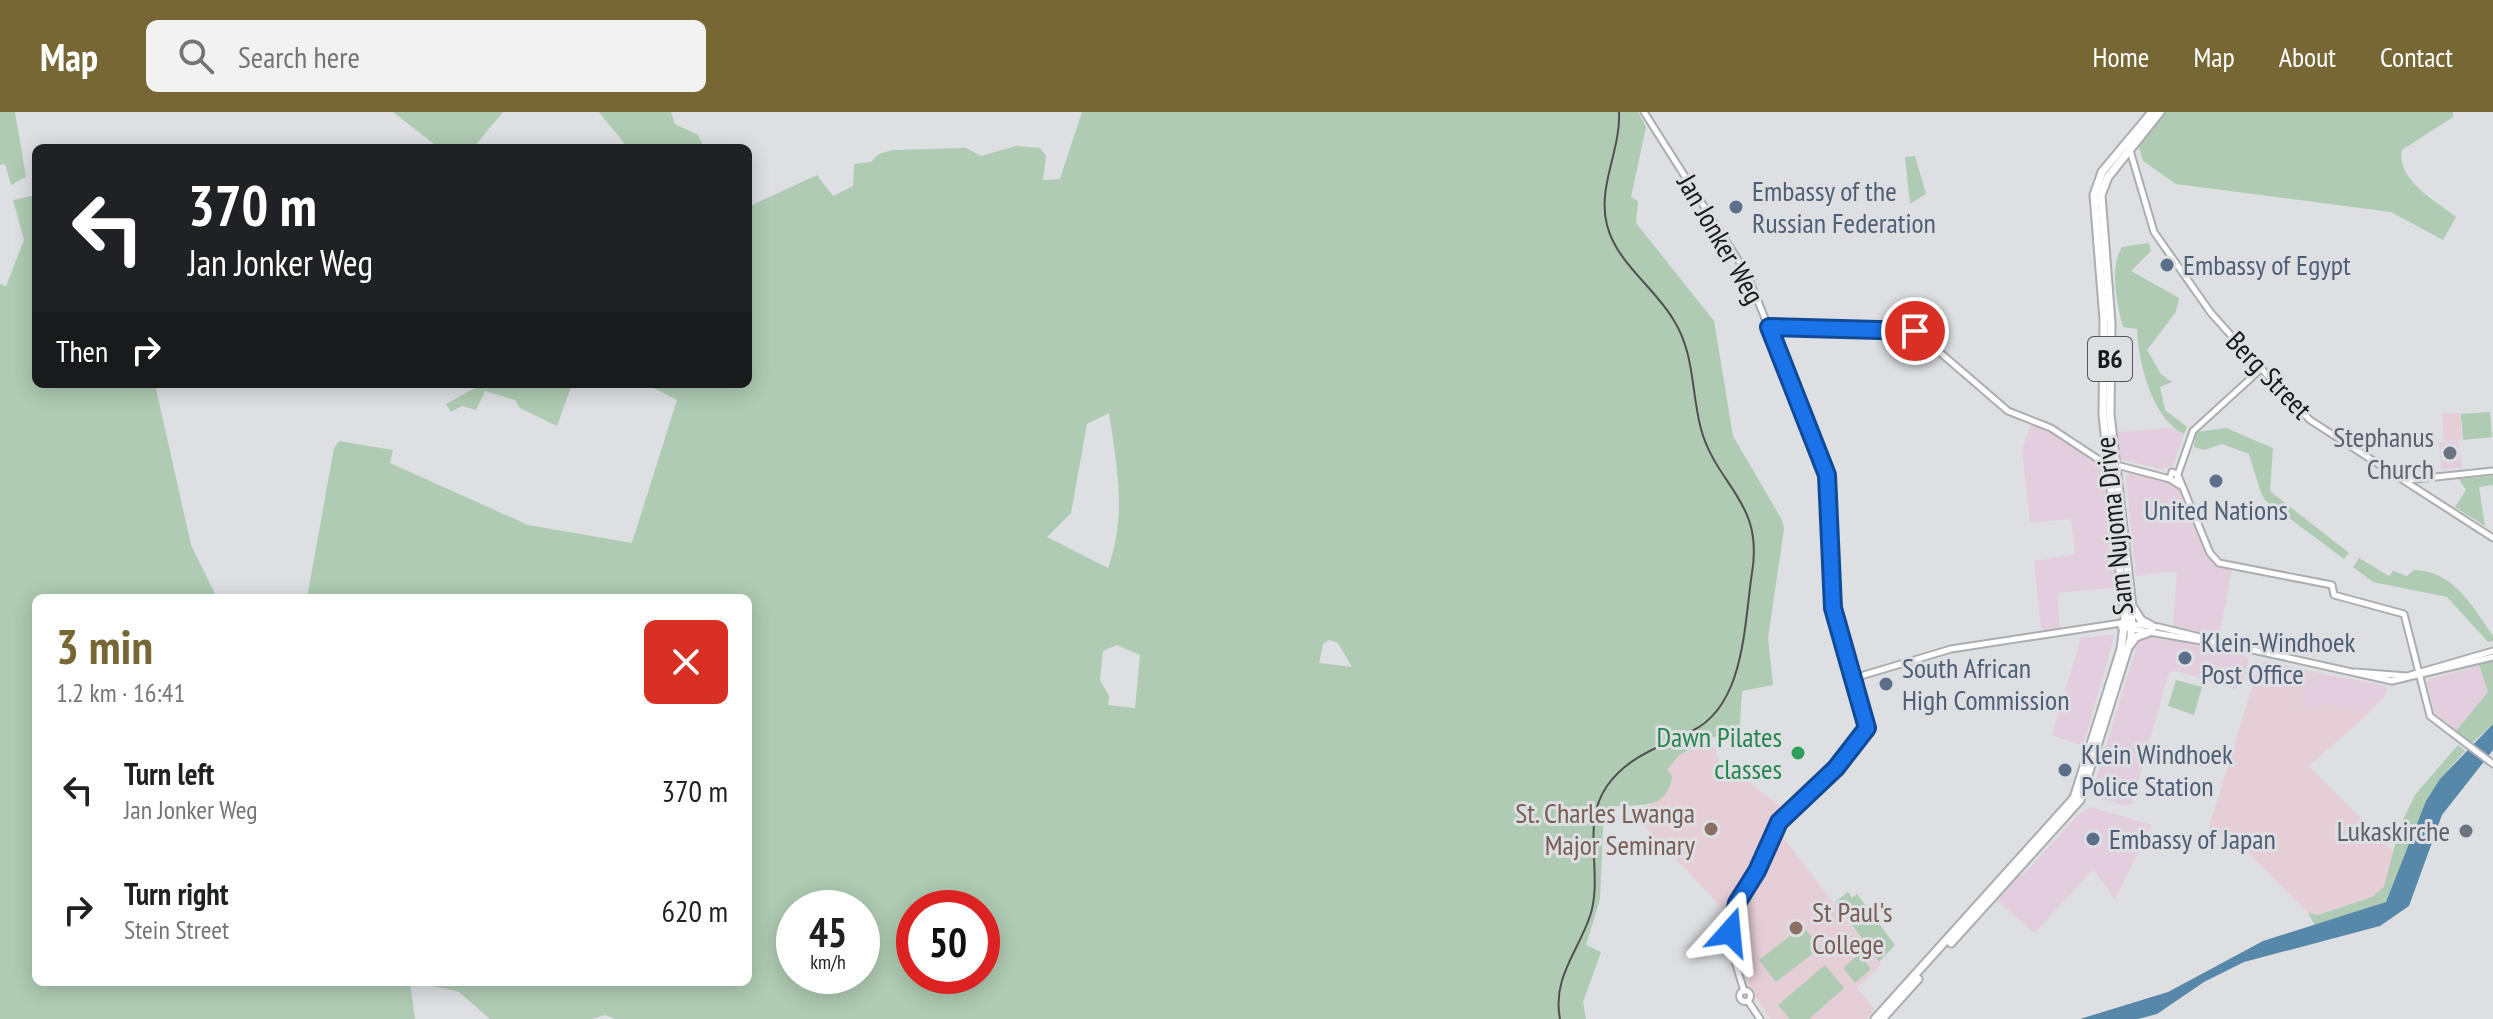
<!DOCTYPE html>
<html lang="en">
<head>
<meta charset="utf-8">
<style>
	body { margin:0; font-family:"PT Sans Narrow",sans-serif; background:#f2f2f2; color:#202124; height:100vh; display:flex; flex-direction:column; font-size:30px; white-space:nowrap }
	* { box-sizing:border-box; margin:0 }
	p { font-size:26px; color:#757577 }
	.icon { flex:none; width:44px; height:44px; fill:none; stroke:currentColor; stroke-width:2; stroke-linecap:round; stroke-linejoin:round }
	.map { position:relative; flex:1; overflow:hidden }
	.side { position:absolute; left:32px; top:482px; width:720px; height:392px; display:flex; flex-direction:column; background:#fff; border-radius:12px; box-shadow:0 4px 20px #0003 }
	.side>* { flex:none }
	.banner { position:absolute; left:32px; top:32px; width:720px; height:244px; border-radius:12px; box-shadow:0 4px 20px #0003; background:#202124; color:#fff; overflow:hidden }
	.speed { position:absolute; left:776px; top:778px; display:flex; gap:16px; font-size:40px; font-weight:700; text-align:center }
	.speed>* { display:grid; place-content:center; width:104px; height:104px; border-radius:50%; background:#fff; box-shadow:0 4px 20px #0003; line-height:1 }
	.speed small { font-size:20px; font-weight:400 }
	.speed .limit { border:12px solid #d22; background:#fff; color:#111 }
	.pin { position:absolute; display:grid; place-items:center; width:68px; height:68px; color:#fff; margin:-34px; border:4px solid #fff; border-radius:50%; box-shadow:0 2px 8px #0007 }
	.me { position:absolute; width:88px; margin:-44px; rotate:18deg; stroke-linejoin:round; filter:drop-shadow(0 0 6px #0008) }
	.turn { display:flex; align-items:center; gap:28px; height:168px; padding:0 24px; font-size:36px }
	.turn .icon { width:104px; height:104px; stroke-width:2.5 }
	.turn b { display:block; font-size:56px; line-height:68px }
	.then { display:flex; align-items:center; height:76px; padding:0 24px; background:#0003; gap:16px; font-size:30px }
	.round { display:grid; place-items:center; flex:none; width:84px; height:84px; border-radius:12px; background:#f2f2f2 }
	.summary { display:flex; align-items:center; justify-content:space-between; height:136px; padding:0 24px }
	h1 { font-size:48px; font-weight:700; line-height:60px; color:#766735 }
	ul { padding:0; list-style:none }
	li { display:flex; align-items:center; gap:24px; height:120px; padding:0 24px }
	li div { flex:1 }
	li b { display:block; font-size:30px }
	li em { font-style:normal }
	header { display:flex; align-items:center; gap:48px; box-sizing:border-box; height:112px; padding:0 40px; background:#766735; color:#fff }
	header strong { font-size:38px }
	nav { display:flex; gap:44px; margin-inline-start:auto; font-size:28px }
	.search { width:560px; height:72px; background:#f2f2f2; display:flex; align-items:center; gap:20px; box-sizing:border-box; padding:0 28px; border-radius:12px; color:#757577; font-size:30px }
	.map>svg:first-child { display:block }
	.commercial { fill:#e3cedd }
	.education { fill:#e6ced7 }
	.green { fill:#afcbb3; fill-rule:evenodd }
	.water { fill:#5888a9 }
	.lines { fill:none; stroke-linecap:round; stroke-linejoin:round }
	.secondary-casing { stroke:#abadb0; stroke-width:9 }
	.highway-casing { stroke:#abadb0; stroke-width:11 }
	.secondary { stroke:#fff; stroke-width:5 }
	.highway { stroke:#fff; stroke-width:7 }
	.rail { stroke:#505153; stroke-width:2 }
	.route-casing { stroke:#114b97; stroke-width:20 }
	.route { stroke:#1a73e8; stroke-width:14 }
	.service-dot { fill:#5c6f8a; stroke:#dddfe3; stroke-width:3 }
	.worship-dot { fill:#6b7280; stroke:#dddfe3; stroke-width:3 }
	.leisure-dot { fill:#2e9e5b; stroke:#dddfe3; stroke-width:3 }
	.education-dot { fill:#8d6e63; stroke:#dddfe3; stroke-width:3 }
	.labels { text-anchor:middle; stroke-width:6; stroke-linejoin:round; paint-order:stroke }
	.shield { fill:#dddfe3; stroke:#535456; stroke-width:2 }
	.shield-label { font-size:26px; font-weight:bold; fill:#18191a }
	.service-label { font-size:28px; fill:#4e5e75; stroke:#dddfe3; text-anchor:start }
	.street-label { font-size:28px; fill:#18191a; stroke:#dddfe3 }
	.worship-label { font-size:28px; fill:#5b616d; stroke:#dddfe3; text-anchor:end }
	.leisure-label { font-size:28px; fill:#27864d; stroke:#dddfe3; text-anchor:end }
	.education-label { font-size:28px; fill:#785e54; stroke:#dddfe3; text-anchor:end }
</style>
</head>
<body>
<header>
<strong>Map</strong>
<div class="search"><svg class="icon" aria-label="search" viewBox="0 0 24 24"><circle cx="10" cy="10" r="6"/><path d="M15 15l6 6"/></svg>Search here</div>
<nav><a>Home</a><a>Map</a><a>About</a><a>Contact</a></nav>
</header>
<div class="map">
<svg width="2493" height="907" viewBox="0 0 2493 907">
	<rect width="100%" height="100%" fill="#dddfe3"/>
	<!-- commercial -->
	<g class="commercial">
		<path d="M2032 308 2108 351 2122 475 2057 481 2060 517 2046 519 2041 516 2034 449 2075 442 2071 407 2030 411 2022 338Z"/>
		<path d="M2170 316 2184 322 2173 354 2161 357 2119 347 2118 320Z"/>
		<path d="M2459 329 2462 356 2441 357 2439 331Z"/>
		<path d="M2132 359 2176 373 2212 452 2232 458 2219 525 2173 515 2177 459 2136 464 2126 365Z"/>
		<path d="M2115 522 2083 634 2052 623 2081 526Z"/>
		<path d="M2149 523 2245 543 2249 548 2241 574 2234 577 2177 559 2169 560 2132 691 2126 694 2091 683 2139 527Z"/>
		<path d="M2479 553 2488 580 2456 619 2435 601 2427 572 2430 567Z"/>
		<path d="M2309 559 2387 574 2385 584 2368 602 2323 592 2298 598Z"/>
		<path d="M2090 695 2152 713 2115 787 2093 757 2035 821 1995 787 2019 762 2022 764 2081 700Z"/>
	</g>
	<!-- education -->
	<g class="education">
		<path d="M2460 301 2462 328 2444 329 2442 302Z"/>
		<path d="M2266 549 2309 559 2298 598 2323 592 2368 602 2309 654 2394 740 2385 775 2372 785 2318 803 2308 801 2237 729 2208 718 2259 553Z"/>
		<path d="M1712 629 1722 657 1745 667 1787 700 1776 716 1881 853 1857 876 1875 898 1867 907H1770L1748 873 1738 809 1765 761 1759 754 1733 800 1723 797 1642 711 1636 696 1651 693 1666 658 1679 643Z"/>
	</g>
	<!-- green -->
	<g class="green">
		<path d="M0 0H15L26 65 11 73 5 52 0 53Z"/>
		<path d="M393 0H503L473 36H439Z"/>
		<path d="M599 0H671L675 12 698 23 704 36H628Z"/>
		<path d="M1082 0H1638L1646 15 1631 85 1638 89 1636 111 1714 209 1733 324 1782 408 1784 417 1768 526 1773 573 1742 579 1740 612 1679 643 1667 658 1672 664C1667 705 1628 688 1604 697L1600 787 1586 833 1601 840 1583 890 1586 907H615L605 903 592 907H490L459 880 428 873 427 870H748V486H307L334 336 339 329 393 338 390 351 528 413 632 431 677 288 646 272H748V95L817 63 833 84 853 74 854 52 871 50 879 42 893 38 966 36 981 44 1016 34 1040 36 1046 44 1043 68 1060 67ZM1109 301C1117 353 1127 405 1108 456L1047 425 1071 401 1087 312ZM1329 528 1338 531 1352 555 1319 551 1323 532ZM1117 533 1140 543 1135 596 1108 593 1109 584 1100 568 1103 539ZM794 796H862V864H794ZM982 796V864H914V796Z"/>
		<path d="M2164 0H2453V5L2402 38C2396 68 2435 88 2456 105L2443 128 2391 100 2176 72 2143 49 2139 35Z"/>
		<path d="M1915 44 1926 82 1910 92 1905 45Z"/>
		<path d="M36 83V272H155L191 433 217 486H36V870H410L415 907H0V172L6 174 24 128 13 88Z"/>
		<path d="M2149 131 2151 139 2131 159 2179 186 2176 200 2147 238 2161 262 2172 270 2160 275 2165 298 2187 315 2184 322C2153 308 2138 251 2137 217L2123 215C2117 193 2109 155 2122 135Z"/>
		<path d="M482 272H572L557 314 520 296 515 288 485 279 476 298 462 294 451 300 446 292Z"/>
		<path d="M2490 300 2492 325 2463 328 2461 302Z"/>
		<path d="M2226 316 2273 336 2270 379 2349 441 2344 447 2266 389 2261 381 2249 342 2222 332 2204 338 2194 335 2196 320Z"/>
		<path d="M2493 364V373L2479 375 2485 414 2455 395 2466 378 2459 367Z"/>
		<path d="M2359 446 2389 464 2393 459 2407 464 2414 458C2453 458 2473 495 2493 524V529L2488 530 2447 485 2373 470 2353 455Z"/>
		<path d="M2493 548V612L2472 631 2456 619 2488 580 2479 553Z"/>
		<path d="M2176 568 2202 575 2194 603 2168 594Z"/>
		<path d="M2458 633 2465 639 2440 667 2386 790 2315 814 2308 801 2318 803 2372 785 2384 775 2400 714 2415 683Z"/>
		<path d="M1848 780 1852 786 1857 782 1895 833 1879 850 1835 790Z"/>
		<path d="M1803 814 1820 836 1776 870 1759 848Z"/>
		<path d="M1859 842 1871 857 1855 871 1843 856Z"/>
		<path d="M1825 853 1844 876 1809 907H1790L1778 893Z"/>
	</g>
	<!-- water -->
	<path class="water" d="M2493 612V638L2442 703 2409 794 2380 814 2244 850 2204 870 2157 902 2138 907H2080L2168 880 2263 829 2386 790 2426 689 2440 667Z"/>
	<g class="lines">
		<!-- secondary casing -->
		<g class="secondary-casing">
			<g id="secondary">
				<path d="M1644 0 1747 162 1825 355 1833 496 1867 612C1862 648 1813 674 1789 698 1779 708 1732 799 1731 812 1728 834 1738 858 1744 879"/>
				<path d="M2129 35 2154 120 2211 201 2252 247 2310 308 2493 426"/>
				<path d="M1769 215 1915 219 2008 299 2051 316 2101 349 2170 367"/>
				<path d="M2178 362 2193 319 2262 256"/>
				<path d="M2179 366 2210 441 2219 451 2332 473 2334 483 2404 502 2430 604 2493 652"/>
				<path d="M2407 368 2493 359"/>
				<path d="M2176 369 2178 363 2172 360 2170 367 2179 373"/>
				<path d="M2121 515 2253 538 2392 569 2493 545"/>
				<path d="M2355 560 2407 564 2493 539"/>
				<path d="M1854 566 1951 537 2121 511 2159 515 2253 538"/>
				<circle cx="1745" cy="884" r="5.5"/>
				<path d="M1748 889 1760 907"/>
			</g>
		</g>
		<!-- highway casing -->
		<g class="highway-casing">
			<g id="highway">
				<path d="M2134 497 2141 508 2152 514"/>
				<path d="M2130 533 2136 525 2152 519"/>
				<path d="M1951 831 2080 688 2131 526 2132 495 2110 302 2111 211 2101 83 2108 65 2160 0"/>
				<path d="M1875 907 2074 686 2121 537 2125 505 2103 303 2104 207 2094 83 2102 60 2152 0"/>
				<path d="M1882 907 1918 867"/>
			</g>
		</g>
		<!-- secondary -->
		<use href="#secondary" class="secondary"/>
		<!-- highway -->
		<use href="#highway" class="highway"/>
		<!-- rail -->
		<path class="rail" d="M1560 907C1552 866 1578 840 1590 804 1604 762 1580 712 1607 674 1628 644 1660 635 1692 619 1745 593 1744 513 1752 461 1764 389 1717 375 1701 317 1691 280 1695 241 1673 207 1654 175 1616 150 1607 113 1597 75 1621 38 1619 0"/>
	</g>
	<g class="lines">
		<!-- route casing -->
		<g class="route-casing">
			<path id="route" d="M1730 820 1737 791 1757 759 1779 710 1836 656 1867 616 1833 496 1827 363 1769 215 1915 219"/>
		</g>
		<!-- route -->
		<use href="#route" class="route"/>
	</g>
	<!-- markers -->
	<g class="service-dot">
		<circle cx="1736" cy="95" r="8"/>
		<circle cx="2167" cy="153" r="8"/>
		<circle cx="2216" cy="369" r="8"/>
		<circle cx="2185" cy="546" r="8"/>
		<circle cx="1886" cy="572" r="8"/>
		<circle cx="2065" cy="658" r="8"/>
		<circle cx="2093" cy="727" r="8"/>
	</g>
	<g class="worship-dot">
		<circle cx="2450" cy="341" r="8"/>
		<circle cx="2466" cy="719" r="8"/>
	</g>
	<circle class="leisure-dot" cx="1798" cy="641" r="8"/>
	<g class="education-dot">
		<circle cx="1711" cy="717" r="8"/>
		<circle cx="1796" cy="816" r="8"/>
	</g>
	<g class="labels">
		<!-- shield labels -->
		<rect class="shield" x="2088" y="225" width="44" height="44" rx="6"/>
		<g class="shield-label">
			<text x="2110" y="256">B6</text>
		</g>
		<!-- service labels -->
		<g class="service-label">
			<text x="1752" y="89">Embassy of the<tspan x="1752" dy="32">Russian Federation</tspan></text>
			<text x="2183" y="163">Embassy of Egypt</text>
			<text x="2216" y="408" text-anchor="middle">United Nations</text>
			<text x="2201" y="540">Klein-Windhoek<tspan x="2201" dy="32">Post Office</tspan></text>
			<text x="1902" y="566">South African<tspan x="1902" dy="32">High Commission</tspan></text>
			<text x="2081" y="652">Klein Windhoek<tspan x="2081" dy="32">Police Station</tspan></text>
			<text x="2109" y="737">Embassy of Japan</text>
		</g>
		<!-- street labels -->
		<g class="street-label">
			<text transform="translate(1721 127) rotate(60)" y="10">Jan Jonker Weg</text>
			<text transform="translate(2269 263) rotate(46)" y="10">Berg Street</text>
			<text transform="translate(2114 414) rotate(-96)" y="10">Sam Nujoma Drive</text>
		</g>
		<!-- worship labels -->
		<g class="worship-label">
			<text x="2434" y="335">Stephanus<tspan x="2434" dy="32">Church</tspan></text>
			<text x="2450" y="729">Lukaskirche</text>
		</g>
		<!-- leisure labels -->
		<g class="leisure-label">
			<text x="1782" y="635">Dawn Pilates<tspan x="1782" dy="32">classes</tspan></text>
		</g>
		<!-- education labels -->
		<g class="education-label">
			<text x="1695" y="711">St. Charles Lwanga<tspan x="1695" dy="32">Major Seminary</tspan></text>
			<text x="1812" y="810" text-anchor="start">St Paul's<tspan x="1812" dy="32">College</tspan></text>
		</g>
	</g>
</svg>
<div class="speed"><div>45<small>km/h</small></div><div class="limit">50</div></div>
<div class="pin" style="left:1915px;top:219px;background:#d93025"><svg class="icon" aria-label="arrive" viewBox="0 0 24 24"><path d="M6 21V4h12l-3 4 3 4H6"/></svg></div>
<svg class="me" style="left:1730px;top:820px" viewBox="-20 -20 40 40"><path d="M0-17L14 15 0 8-14 15z" fill="#1a73e8" stroke="#fff" stroke-width="4"/></svg>
<div class="banner">
<div class="turn"><svg class="icon" aria-label="left" viewBox="0 0 24 24"><path d="M17 20v-9H6M10 6l-5 5 5 5"/></svg><div><b>370 m</b>Jan Jonker Weg</div></div>
<div class="then">Then<svg class="icon" aria-label="right" viewBox="0 0 24 24"><path d="M7 20v-9h11M14 6l5 5-5 5"/></svg></div>
</div>
<section class="side">
<div class="summary"><div><h1>3 min</h1><p>1.2 km · 16:41</p></div><a class="round" style="background:#d93025;color:#fff"><svg class="icon" aria-label="close" viewBox="0 0 24 24"><path d="M6 6l12 12M18 6L6 18"/></svg></a></div>
<ul>
<li><svg class="icon" aria-label="left" viewBox="0 0 24 24"><path d="M17 20v-9H6M10 6l-5 5 5 5"/></svg><div><b>Turn left</b><p>Jan Jonker Weg</p></div><em>370 m</em></li>
<li><svg class="icon" aria-label="right" viewBox="0 0 24 24"><path d="M7 20v-9h11M14 6l5 5-5 5"/></svg><div><b>Turn right</b><p>Stein Street</p></div><em>620 m</em></li>
</ul>
</section>
</div>
</body>
</html>
